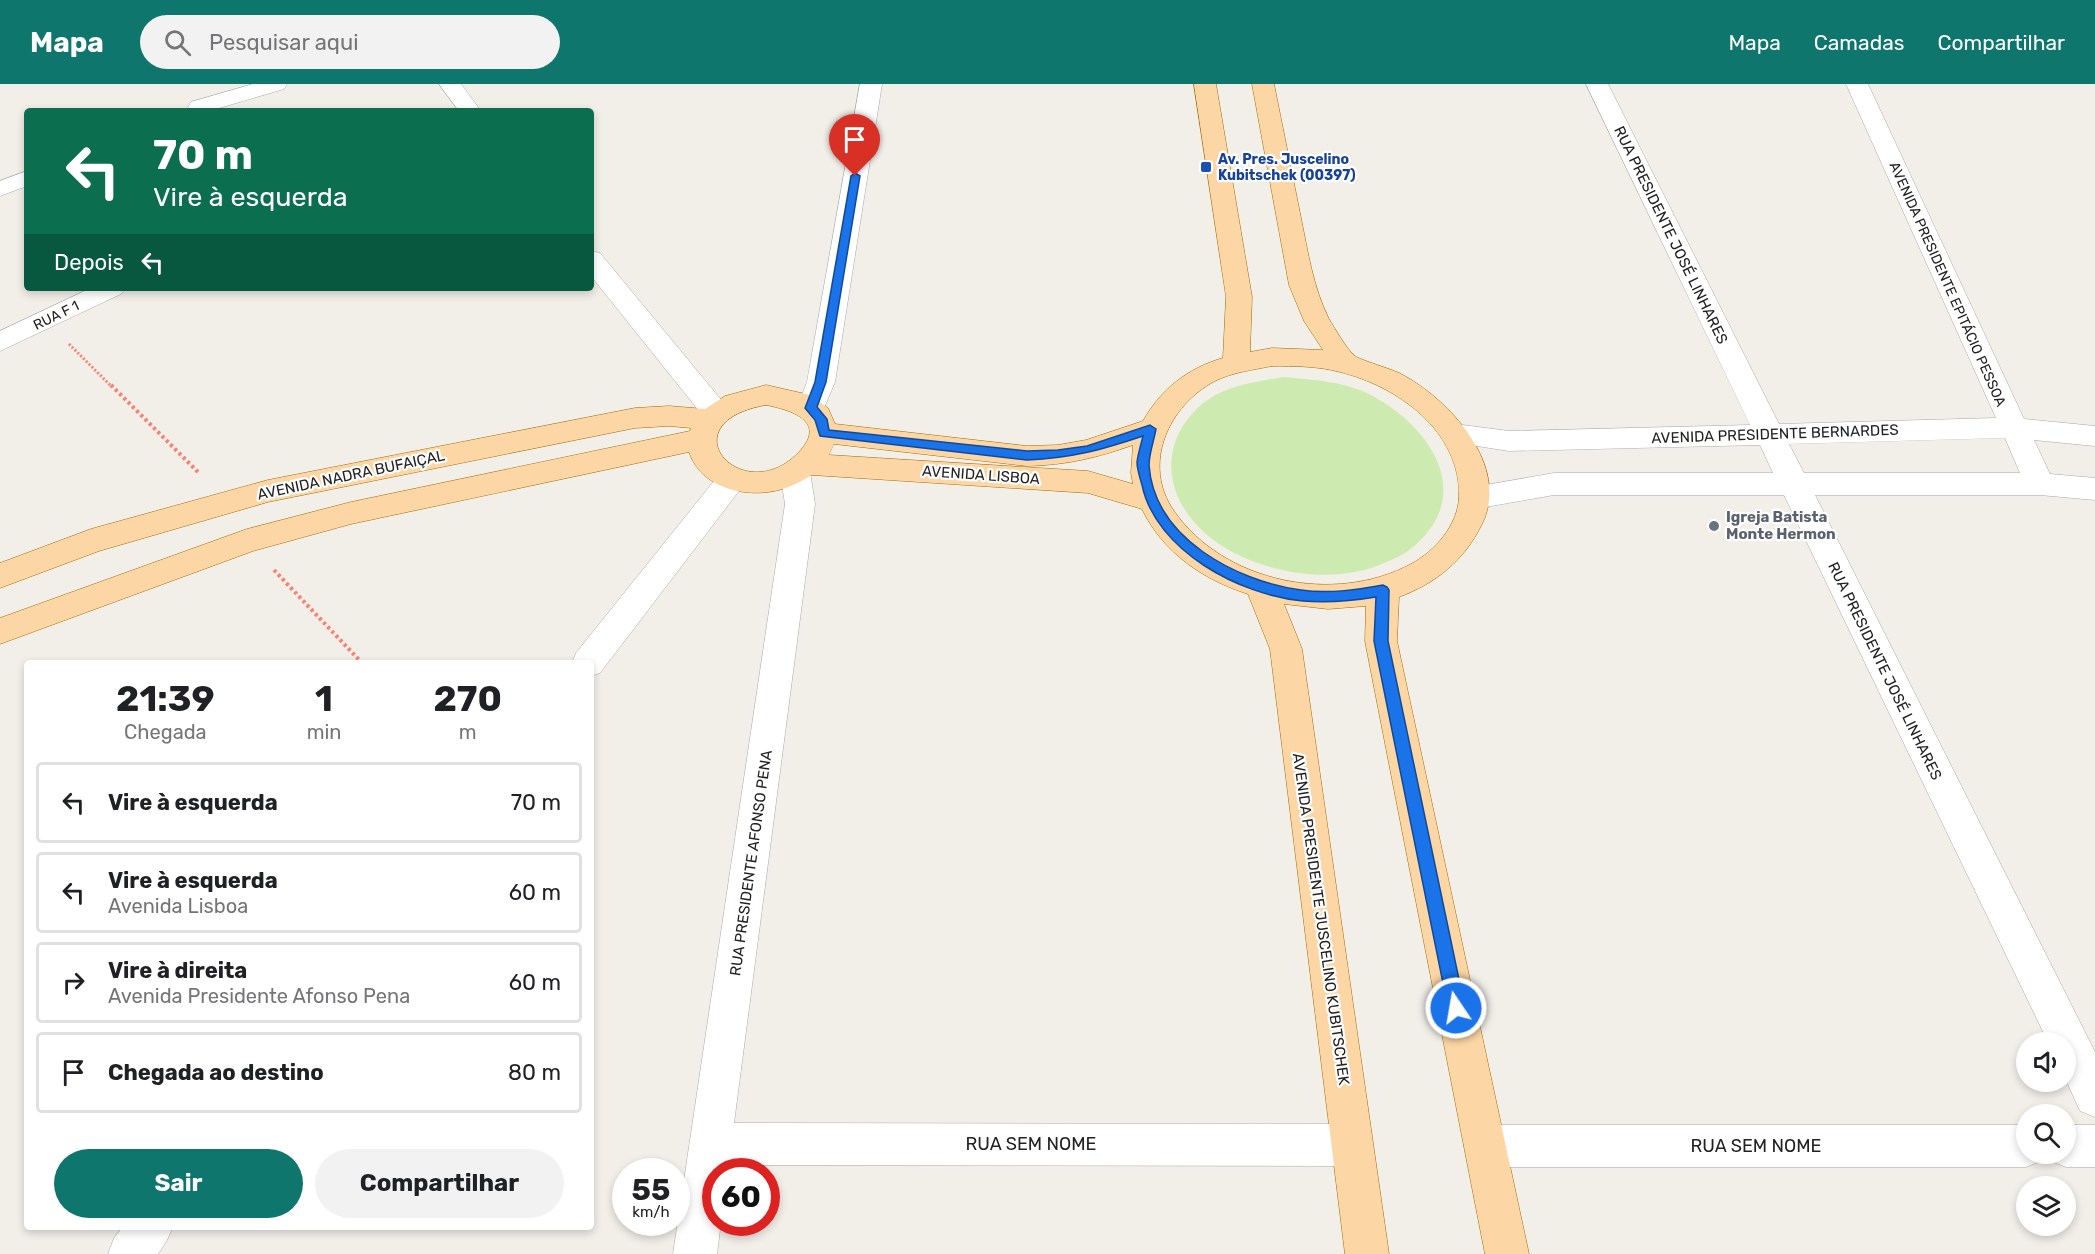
<!DOCTYPE html>
<html lang="pt">
<head>
<meta charset="utf-8">
<style>
	body { margin:0; font-family:Rubik,sans-serif; background:#f2f2f2; color:#202124; height:100vh; display:flex; flex-direction:column; font-size:22px; white-space:nowrap }
	* { box-sizing:border-box; margin:0 }
	p { font-size:20px; color:#757577 }
	.icon { flex:none; width:33px; height:33px; fill:none; stroke:currentColor; stroke-width:2; stroke-linecap:round; stroke-linejoin:round }
	.map { position:relative; flex:1; overflow:hidden }
	.drawer { position:absolute; left:24px; top:576px; width:570px; height:570px; display:flex; flex-direction:column; background:#fff; border-radius:6px; box-shadow:0 3px 9px #0003 }
	.drawer>* { flex:none }
	.banner { position:absolute; left:24px; top:24px; width:570px; height:183px; border-radius:6px; box-shadow:0 3px 9px #0003; background:#0b6e4f; color:#fff; overflow:hidden }
	.tools { position:absolute; left:2016px; top:948px; display:grid; gap:12px }
	.tools a { display:grid; place-items:center; width:60px; height:60px; border-radius:50%; background:#fff; box-shadow:0 3px 9px #0003; font-size:30px }
	.speed { position:absolute; left:612px; top:1074px; display:flex; gap:12px; font-size:30px; font-weight:700; text-align:center }
	.speed>* { display:grid; place-content:center; width:78px; height:78px; border-radius:50%; background:#fff; box-shadow:0 3px 9px #0003; line-height:1 }
	.speed small { font-size:15px; font-weight:400 }
	.speed .limit { border:9px solid #d22; background:#fff; color:#111 }
	.pin { position:absolute; display:grid; place-items:center; width:51px; height:51px; color:#fff; margin:-62px -26px; border-radius:50% 50% 50% 0; rotate:-45deg; box-shadow:0 0 6px #0007 }
	.pin .icon { rotate:45deg }
	.me { position:absolute; width:66px; margin:-33px; rotate:348deg; stroke-linejoin:round; filter:drop-shadow(0 0 4px #0008) }
	.turn { display:flex; align-items:center; gap:21px; height:126px; padding:0 30px; font-size:27px }
	.turn .icon { width:78px; height:78px; stroke-width:2.5 }
	.turn b { display:block; font-size:42px; line-height:51px }
	.then { display:flex; align-items:center; height:57px; padding:0 30px; background:#0003; gap:12px; font-size:22px }
	.eta { display:flex; justify-content:space-evenly; align-items:center; height:102px; text-align:center }
	.eta b { font-size:36px; font-weight:700; line-height:42px }
	.cta { display:flex; gap:12px; margin-top:auto; padding:12px 30px }
	.cta a { flex:1; height:69px; border-radius:36px; background:#0f766e; color:#fff; font-size:24px; font-weight:700; line-height:69px; text-align:center }
	.cta a+a { background:#f2f2f2; color:#202124 }
	ul { padding:0; list-style:none }
	li { display:flex; align-items:center; gap:18px; height:81px; margin:0 12px 9px; padding:0 18px; border:3px solid #e0e0e0; border-radius:6px }
	li div { flex:1 }
	li b { display:block; font-size:22px }
	li em { font-style:normal }
	header { display:flex; align-items:center; gap:36px; box-sizing:border-box; height:84px; padding:0 30px; background:#0f766e; color:#fff }
	header strong { font-size:28px }
	nav { display:flex; gap:33px; margin-inline-start:auto; font-size:21px }
	.search { width:420px; height:54px; background:#f2f2f2; display:flex; align-items:center; gap:15px; box-sizing:border-box; padding:0 21px; border-radius:33px; color:#757577; font-size:22px }
	.map>svg:first-child { display:block }
	.grass { fill:#cdebb0 }
	.lines { fill:none; stroke-linecap:round; stroke-linejoin:round }
	.minor-casing { stroke:#a9a9a9; stroke-width:1 }
	.major-casing { stroke:#a06b00; stroke-width:1 }
	.path-far1 { stroke:#fa8072; stroke-width:3; stroke-dasharray:2 2; stroke-linecap:butt }
	.path { stroke:#fa8072; stroke-width:4; stroke-dasharray:3 3; stroke-linecap:butt }
	.minor { fill:#fff; fill-rule:evenodd }
	.major { fill:#fcd6a4; fill-rule:evenodd }
	.route { fill:#1a73e8; stroke:#114b97; stroke-width:1.5 }
	.transit-dot { fill:#1a4fb4; stroke:#fff; stroke-width:2 }
	.worship-dot { fill:#6b7280; stroke:#fff; stroke-width:2 }
	.labels { text-anchor:middle; stroke-width:4.5; stroke-linejoin:round; paint-order:stroke }
	.far-transit-label { font-size:14px; font-weight:bold; fill:#164399; stroke:#fff; text-anchor:start }
	.far-street-label { font-size:14px; fill:#222; stroke:#fff }
	.street-label { font-size:15px; fill:#222; stroke:#fff }
	.worship-label { font-size:15px; font-weight:bold; fill:#5b616d; stroke:#fff; text-anchor:start }
	.near-street-label { font-size:18px; fill:#222; stroke:#fff }
</style>
</head>
<body>
<header>
<strong>Mapa</strong>
<div class="search"><svg class="icon" aria-label="search" viewBox="0 0 24 24"><circle cx="10" cy="10" r="6"/><path d="M15 15l6 6"/></svg>Pesquisar aqui</div>
<nav><a>Mapa</a><a>Camadas</a><a>Compartilhar</a></nav>
</header>
<div class="map">
<svg width="2095" height="1170" viewBox="0 0 2095 1170">
	<rect width="100%" height="100%" fill="#f2efe9"/>
	<!-- grass -->
	<path class="grass" d="M1283 293C1313 296 1344 297 1371 311 1433 344 1478 414 1408 467 1401 472 1391 476 1384 479 1328 505 1236 486 1195 439 1160 400 1164 349 1206 317 1228 301 1257 298 1283 293Z"/>
	<g class="lines">
		<!-- minor casing -->
		<g class="minor-casing">
			<g id="minor">
				<path d="M253 0H287L284 5 209 27H191L188 23 191 18Z"/>
				<path d="M439 0H461L481 27H459Z"/>
				<path d="M860 0H882L835 298 821 331 811 334 801 331 797 324 807 298Z"/>
				<path d="M1586 0H1608L1779 340 1996 334 1846 0H1868L2024 335 2095 342V362L2034 356 2050 390 2095 394V416L2040 411H1815L2095 968V1033L2080 1027 2066 996V958H2048L1784 411H1554L1474 425 1463 422 1459 414 1463 406 1474 403 1554 389H1773L1760 361 1509 367 1445 357 1441 350 1445 343 1455 340 1509 347 1750 341ZM2005 354 2020 389H1804L1789 360Z"/>
				<path d="M27 87V102L0 112V97Z"/>
				<path d="M591 167 600 169 727 323 731 330 727 337 717 340 707 337 591 192Z"/>
				<path d="M91 204H125L121 210 0 267V247Z"/>
				<path d="M795 377 805 380 810 388 815 420 734 1039 1351 1040 1366 1046 1372 1061 1366 1076 1351 1082 729 1081 728 1088H716V1138H721L717 1170H673L785 420 780 388 785 380Z"/>
				<path d="M732 384 742 387 747 395 742 403 600 589 591 592V579H572L576 569 722 387Z"/>
				<path d="M1485 1041H2026V1070H2044L2041 1077 2026 1083H1485L1470 1077 1464 1062 1470 1047Z"/>
				<path d="M2066 1041H2095V1083H2066L2051 1077 2048 1070H2066Z"/>
				<path d="M123 1143H173L166 1158 158 1170H108L114 1154Z"/>
			</g>
		</g>
		<!-- major casing -->
		<g class="major-casing">
			<path id="major" d="M1194 0H1216L1252 213 1250 268 1272 264 1323 266 1304 237 1289 201 1252 0H1274C1283 45 1292 89 1301 134 1308 168 1313 203 1329 235 1334 243 1347 266 1355 272 1360 276 1392 285 1401 290 1449 315 1511 382 1482 440 1464 477 1436 499 1399 513L1397 557 1529 1170H1485L1365 557 1366 522 1328 525 1284 520 1302 565 1389 1170H1345L1270 565 1248 510C1204 496 1163 469 1142 425L1088 409 812 391C805 395 798 399 791 402 756 417 702 408 689 368L351 440 253 467 0 560V534L247 445 351 418 690 347 691 344 669 342 635 344 268 418 99 467 0 504V479L91 445 268 396 635 324 669 322 705 325 725 312 766 301 810 311 828 324 835 340 1027 362 1058 361 1086 356 1143 337C1161 305 1188 284 1223 274L1226 213ZM1272 282C1294 282 1318 282 1340 288 1397 302 1461 347 1459 413 1458 441 1435 467 1411 480 1335 521 1224 499 1174 427 1141 380 1169 321 1215 297 1233 288 1253 286 1272 282ZM766 321C791 326 828 337 799 368 743 427 664 339 766 321ZM834 360 1027 382C1067 381 1096 374 1133 361L1131 389 1133 400 1088 387 829 371Z"/>
		</g>
		<!-- path-far1 -->
		<path class="path-far1" d="M69 260 112 303"/>
		<!-- path -->
		<g class="path">
			<path d="M111 301 200 390"/>
			<path d="M274 486 362 579"/>
		</g>
		<!-- minor -->
		<use href="#minor" class="minor"/>
		<!-- major -->
		<use href="#major" class="major"/>
	</g>
	<!-- route -->
	<path class="route" d="M855 89 860 92 826 298 817 323 827 335 829 346 1027 367 1058 366 1087 362 1150 341 1156 345C1154 356 1149 370 1149 381 1154 454 1236 497 1301 506 1328 510 1356 506 1383 501L1387 503 1389 506 1388 557 1465 924 1462 930 1456 932 1451 930 1448 924 1374 557 1376 513C1352 517 1328 519 1303 517 1240 511 1156 467 1142 401 1140 394 1137 385 1137 378 1138 370 1141 360 1143 352 1101 366 1072 374 1027 376L820 352 815 336 805 324 815 298 851 92Z"/>
	<!-- markers -->
	<rect class="transit-dot" x="1200" y="77" width="12" height="12" rx="3"/>
	<circle class="worship-dot" cx="1714" cy="442" r="6"/>
	<g class="labels">
		<!-- far-transit labels -->
		<g class="far-transit-label">
			<text x="1218" y="80">Av. Pres. Juscelino<tspan x="1218" dy="16">Kubitschek (00397)</tspan></text>
		</g>
		<!-- far-street labels -->
		<g class="far-street-label">
			<text transform="translate(1948 200) rotate(66)" y="5">AVENIDA PRESIDENTE EPITÁCIO PESSOA</text>
			<text transform="translate(56 231) rotate(-26)" y="5">RUA F 1</text>
		</g>
		<!-- street labels -->
		<g class="street-label">
			<text transform="translate(1671 151) rotate(64)" y="5">RUA PRESIDENTE JOSÉ LINHARES</text>
			<text transform="translate(1775 350) rotate(-2)" y="5">AVENIDA PRESIDENTE BERNARDES</text>
			<text transform="translate(351 391) rotate(-12)" y="5">AVENIDA NADRA BUFAIÇAL</text>
			<text transform="translate(981 391) rotate(4)" y="5">AVENIDA LISBOA</text>
			<text transform="translate(1885 587) rotate(64)" y="5">RUA PRESIDENTE JOSÉ LINHARES</text>
			<text transform="translate(751 779) rotate(-82)" y="5">RUA PRESIDENTE AFONSO PENA</text>
			<text transform="translate(1321 835) rotate(82)" y="5">AVENIDA PRESIDENTE JUSCELINO KUBITSCHEK</text>
		</g>
		<!-- worship labels -->
		<g class="worship-label">
			<text x="1726" y="438">Igreja Batista<tspan x="1726" dy="17">Monte Hermon</tspan></text>
		</g>
		<!-- near-street labels -->
		<g class="near-street-label">
			<text x="1031" y="1066">RUA SEM NOME</text>
			<text x="1756" y="1068">RUA SEM NOME</text>
		</g>
	</g>
</svg>
<div class="tools">
<a><svg class="icon" aria-label="sound" viewBox="0 0 24 24"><path d="M4 9h4l5-4v14l-5-4H4zM17 9q2 3 0 6"/></svg></a>
<a><svg class="icon" aria-label="search" viewBox="0 0 24 24"><circle cx="10" cy="10" r="6"/><path d="M15 15l6 6"/></svg></a>
<a><svg class="icon" aria-label="layers" viewBox="0 0 24 24"><path d="M12 4l9 5-9 5-9-5zM3 14l9 5 9-5"/></svg></a>
</div>
<div class="speed"><div>55<small>km/h</small></div><div class="limit">60</div></div>
<div class="pin" style="left:855px;top:92px;background:#d93025"><svg class="icon" aria-label="arrive" viewBox="0 0 24 24"><path d="M6 21V4h12l-3 4 3 4H6"/></svg></div>
<svg class="me" style="left:1456px;top:924px" viewBox="-20 -20 40 40"><circle r="17" fill="#1a73e8" stroke="#fff" stroke-width="3"/><path d="M0-11L8 9 0 5-8 9z" fill="#fff"/></svg>
<div class="banner">
<div class="turn"><svg class="icon" aria-label="left" viewBox="0 0 24 24"><path d="M17 20v-9H6M10 6l-5 5 5 5"/></svg><div><b>70 m</b>Vire à esquerda</div></div>
<div class="then">Depois<svg class="icon" aria-label="left" viewBox="0 0 24 24"><path d="M17 20v-9H6M10 6l-5 5 5 5"/></svg></div>
</div>
<section class="drawer">
<div class="eta">
<div><b>21:39</b><p>Chegada</p></div>
<div><b>1</b><p>min</p></div>
<div><b>270</b><p>m</p></div>
</div>
<ul>
<li><svg class="icon" aria-label="left" viewBox="0 0 24 24"><path d="M17 20v-9H6M10 6l-5 5 5 5"/></svg><div><b>Vire à esquerda</b></div><em>70 m</em></li>
<li><svg class="icon" aria-label="left" viewBox="0 0 24 24"><path d="M17 20v-9H6M10 6l-5 5 5 5"/></svg><div><b>Vire à esquerda</b><p>Avenida Lisboa</p></div><em>60 m</em></li>
<li><svg class="icon" aria-label="right" viewBox="0 0 24 24"><path d="M7 20v-9h11M14 6l5 5-5 5"/></svg><div><b>Vire à direita</b><p>Avenida Presidente Afonso Pena</p></div><em>60 m</em></li>
<li><svg class="icon" aria-label="arrive" viewBox="0 0 24 24"><path d="M6 21V4h12l-3 4 3 4H6"/></svg><div><b>Chegada ao destino</b></div><em>80 m</em></li>
</ul>
<div class="cta"><a>Sair</a><a>Compartilhar</a></div>
</section>
</div>
</body>
</html>
